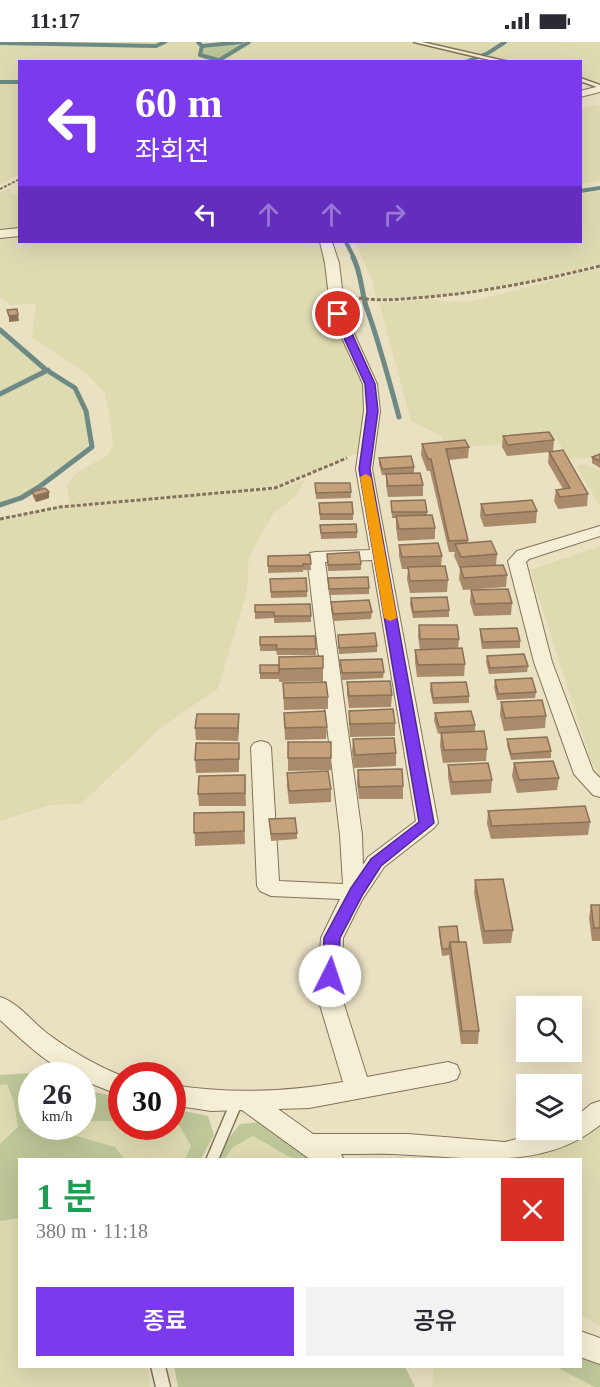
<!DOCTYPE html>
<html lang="ko">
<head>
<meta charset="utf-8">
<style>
	body { margin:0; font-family:"Times New Roman","Noto Sans KR",serif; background:#f2f2f3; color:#2b2b33; height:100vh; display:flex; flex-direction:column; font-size:22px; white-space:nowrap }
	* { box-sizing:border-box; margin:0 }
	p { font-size:20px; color:#7c7c81 }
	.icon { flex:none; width:33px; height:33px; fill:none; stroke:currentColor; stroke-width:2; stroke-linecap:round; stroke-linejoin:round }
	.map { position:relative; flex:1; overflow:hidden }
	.sheet { position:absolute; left:18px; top:1116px; width:564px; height:210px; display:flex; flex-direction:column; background:#fff; border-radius:0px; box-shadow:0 6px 24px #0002 }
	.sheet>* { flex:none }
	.banner { position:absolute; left:18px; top:18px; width:564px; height:183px; border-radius:0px; box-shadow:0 6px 24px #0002; background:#7c3aed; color:#fff; overflow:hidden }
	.tools { position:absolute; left:516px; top:954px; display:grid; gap:12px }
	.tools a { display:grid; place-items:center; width:66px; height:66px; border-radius:0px; background:#fff; box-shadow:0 6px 24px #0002; font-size:30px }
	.speed { position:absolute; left:18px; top:1020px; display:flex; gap:12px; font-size:30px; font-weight:700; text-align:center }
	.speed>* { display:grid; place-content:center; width:78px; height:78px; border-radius:50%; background:#fff; box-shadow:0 6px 24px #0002; line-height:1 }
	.speed small { font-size:15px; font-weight:400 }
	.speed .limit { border:9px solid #d22; background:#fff; color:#111 }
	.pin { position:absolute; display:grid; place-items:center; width:51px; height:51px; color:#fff; margin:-26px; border:3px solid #fff; border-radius:50%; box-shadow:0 2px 6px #0007 }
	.me { position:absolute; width:66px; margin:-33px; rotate:4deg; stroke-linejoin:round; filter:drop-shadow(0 0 4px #0008) }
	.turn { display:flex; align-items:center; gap:21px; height:126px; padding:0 18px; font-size:27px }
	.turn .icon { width:78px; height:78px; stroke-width:2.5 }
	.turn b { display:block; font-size:42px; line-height:51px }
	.lanes { display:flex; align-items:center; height:57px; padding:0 18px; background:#0003; justify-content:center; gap:30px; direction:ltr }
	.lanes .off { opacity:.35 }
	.round { display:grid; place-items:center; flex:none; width:63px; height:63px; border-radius:0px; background:#f2f2f3 }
	.head { display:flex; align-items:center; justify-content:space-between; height:102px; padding:0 18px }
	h1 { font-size:36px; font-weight:600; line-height:45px; color:#1e9e55 }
	.primary-button { display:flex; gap:12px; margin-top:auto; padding:12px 18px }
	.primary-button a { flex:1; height:69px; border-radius:0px; background:#7c3aed; color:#fff; font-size:24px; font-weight:600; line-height:69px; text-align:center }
	.primary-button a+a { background:#f2f2f3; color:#2b2b33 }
	.status { display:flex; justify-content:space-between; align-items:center; height:42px; padding:0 30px; background:#fff; direction:ltr }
	.status svg { height:16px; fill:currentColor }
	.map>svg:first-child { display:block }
	.farmland { fill:#dfdbb1 }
	.green { fill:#bdc798 }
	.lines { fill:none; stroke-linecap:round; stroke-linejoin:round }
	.stream-far1 { stroke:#6d8a85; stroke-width:4 }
	.stream { stroke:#6d8a85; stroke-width:5 }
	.service-casing { stroke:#82735b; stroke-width:3 }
	.minor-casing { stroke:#82735b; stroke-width:2 }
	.path-far1 { stroke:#82735b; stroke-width:2; stroke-dasharray:3 1.5; stroke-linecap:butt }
	.path { stroke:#82735b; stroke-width:3; stroke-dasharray:4 2; stroke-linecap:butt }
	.service { fill:#f5efd5; fill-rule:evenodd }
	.minor { fill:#f5efd5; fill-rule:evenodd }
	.wall { fill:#a98a6b }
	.shaded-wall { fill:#8a7157 }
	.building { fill:#c5a17c; stroke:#8a7157; stroke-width:1.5 }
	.route { fill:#7c3aed; stroke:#51269a; stroke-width:1.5 }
	.slow { fill:#f59e0b }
</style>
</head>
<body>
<div class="status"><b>11:17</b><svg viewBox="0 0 49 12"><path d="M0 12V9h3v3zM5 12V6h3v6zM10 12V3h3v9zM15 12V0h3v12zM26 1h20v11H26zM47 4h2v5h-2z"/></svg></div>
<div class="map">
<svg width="600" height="1345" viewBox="0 0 600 1345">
	<rect width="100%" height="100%" fill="#eae1c3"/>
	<!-- farmland -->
	<g class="farmland">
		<path d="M0 0H163L156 3 94 4Z"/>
		<path d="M167 0H197L200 4 199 13 216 18 20 20 19 39 0 40V2L157 5Z"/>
		<path d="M251 0H411L475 15 464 20 218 19Z"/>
		<path d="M422 0H502L478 13Z"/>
		<path d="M508 0H600V42L581 35 580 20 512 19 483 14Z"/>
		<path d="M19 40V133L0 142V41Z"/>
		<path d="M600 63V138L581 142V66Z"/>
		<path d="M10 147 11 152H19V188L0 190V150Z"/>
		<path d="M600 149V222L516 242 430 254 376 256 371 235 355 200H580L581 152Z"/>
		<path d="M19 192 20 200H321L364 342 365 369 360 411 345 415 276 444 244 449 69 462 67 444 74 433 107 413 113 404 109 370 105 351 87 332 32 295 36 262 10 263 0 256V195Z"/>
		<path d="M600 226V411L587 416 568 417 557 397 444 407 442 394 411 379 379 261 432 257 449 260 474 259Z"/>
		<path d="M0 290 6 298 46 329 0 351Z"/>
		<path d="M47 330 61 336 75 351 83 369 90 405 52 432 45 442 10 459 0 462V354Z"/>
		<path d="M584 422 600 428V464L576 424Z"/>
		<path d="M304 438 298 452 273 472 249 515 247 550 218 647 163 684 81 762 50 763 0 779V478L65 466 280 447Z"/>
		<path d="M600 504V737L591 719 530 528Z"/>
		<path d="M7 1042 14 1060 18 1086 0 1102V1043Z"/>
		<path d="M83 1079H121L122 1084 179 1083 191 1104 185 1117H124L115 1105 65 1091 60 1085 82 1084Z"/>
		<path d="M600 1082V1284L581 1273 580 1118H349L363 1115 512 1116 549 1110 585 1093Z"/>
		<path d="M253 1094 286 1112 293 1117 225 1118 233 1105Z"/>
		<path d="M19 1176 20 1324 147 1325 150 1345H0V1179Z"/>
		<path d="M434 1325H556L595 1345H432Z"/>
	</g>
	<!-- green -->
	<g class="green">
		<path d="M248 0 217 17 202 13 203 4Z"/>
		<path d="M32 1031 40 1033 32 1034V1084L60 1085 66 1091 115 1105 124 1117 20 1118 19 1176 0 1179V1102L18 1085 14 1060 7 1042 0 1043V1033Z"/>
		<path d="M82 1047 121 1056V1079H83Z"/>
		<path d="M173 1067 208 1074 214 1093 201 1117H185L191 1104 179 1083 173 1082Z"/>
		<path d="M262 1080 321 1117H293L253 1094 233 1105 225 1117 217 1118 225 1101 240 1082Z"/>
		<path d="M581 1312 600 1319V1345H595L556 1325 580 1324Z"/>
		<path d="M174 1324 405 1325 415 1345H178Z"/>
	</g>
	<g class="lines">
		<!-- stream-far1 -->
		<g class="stream-far1">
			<path d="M198 0 202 4 200 13 218 18"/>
			<path d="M0 1 156 4 165 0"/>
			<path d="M202 4 241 0"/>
			<path d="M216 20 249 0"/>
			<path d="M466 20 488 11 505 0"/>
			<path d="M0 40H20"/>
			<path d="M580 149 600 146"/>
			<path d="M346 200 354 216"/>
		</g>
		<!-- stream -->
		<g class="stream">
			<path d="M353 215C361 230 361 247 366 264 379 300 389 338 399 375"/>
			<path d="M0 288 45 327 75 346 86 369 92 405 39 445 21 456 0 463"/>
			<path d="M0 352 48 328"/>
		</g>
		<!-- service casing -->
		<g class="service-casing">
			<g id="service">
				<path d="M414 0H422L509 20H498Z"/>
				<path d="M580 36 600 43V46L580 39Z"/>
				<path d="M237 1054 241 1056 243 1059 218 1118H206L231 1059 233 1056Z"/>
				<path d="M151 1324H165L170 1345H156Z"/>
			</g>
		</g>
		<!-- minor casing -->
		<g class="minor-casing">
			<g id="minor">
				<path d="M600 44V50L580 55V49Z"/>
				<path d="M20 186V194L0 196V188Z"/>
				<path d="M320 200H332L339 221 345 272 377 342 380 369 372 427 438 781 434 786 384 825 362 858 343 896 341 953 367 1035 448 1020 457 1023 460 1030 457 1037 448 1040 309 1066 278 1067 313 1092H408L505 1100 550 1088H572V1078L591 1062 600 1059V1083C545 1128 475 1116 410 1113 387 1111 364 1112 341 1112L344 1118H311L242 1068 211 1069 172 1063V1043C229 1052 287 1050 343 1040L317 953 321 896 340 857 271 854 260 849 257 844 251 705 254 701 261 699 268 701 271 705 279 839 343 842 340 793 307 515 310 511 316 510 370 508 356 427 364 369 363 342 331 272 325 221ZM372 518 416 779 368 815 363 823 362 793 325 520Z"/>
				<path d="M600 484V494L529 517 526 520 552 620 593 729 600 736V755L593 753 574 732 534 620 508 519 517 509Z"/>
				<path d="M0 955C19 961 32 980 48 992 71 1009 95 1023 122 1034V1054L82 1038V1034C58 1034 18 994 0 978Z"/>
				<path d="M580 1289 600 1296V1322L580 1315Z"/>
			</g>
		</g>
		<!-- path-far1 -->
		<path class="path-far1" d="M0 147 20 137"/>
		<!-- path -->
		<g class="path">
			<path d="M353 255C378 260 402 257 427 255 486 250 543 238 600 224"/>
			<path d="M0 477 60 465 275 446 347 416"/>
		</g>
		<!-- service -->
		<use href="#service" class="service"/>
		<!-- minor -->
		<use href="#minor" class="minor"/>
	</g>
	<!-- wall -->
	<g class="wall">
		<path d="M503 394 554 398 553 409 588 452 587 464 558 467 554 459 556 448 563 447 548 421 549 410 507 414 502 405Z"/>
		<path d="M422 402 469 405 468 416 449 418 468 498V501L497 512 496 523 507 533 506 545 463 548 459 537 460 527 454 514 455 510H449L430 429H427L421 413Z"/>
		<path d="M600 412V426L592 421V415Z"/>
		<path d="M379 416 414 425V431L423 443V454L388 455 386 443V433H382L379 422Z"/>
		<path d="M315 441 351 450V456L316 457Z"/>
		<path d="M32 450 49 456 36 460 33 455Z"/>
		<path d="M391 459 427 470V473L435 486V497L398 499 396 486V476H392Z"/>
		<path d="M319 461 353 472V478H320Z"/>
		<path d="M481 462 537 469 536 481 484 485 480 474Z"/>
		<path d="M320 483 357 490V496L321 497Z"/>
		<path d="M399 503 442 514 441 525 448 538 447 550 410 551 407 537 408 527H402L399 514Z"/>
		<path d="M327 512 361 522V528L328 529Z"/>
		<path d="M310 513 311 528H303V530L268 531V514Z"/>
		<path d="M328 536 369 546V552L329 553Z"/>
		<path d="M270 537 307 549V555L271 556Z"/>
		<path d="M471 548 512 561 511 573 474 574 470 560Z"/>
		<path d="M411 556 449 568V575L413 576 410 562Z"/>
		<path d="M331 560 372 570 371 577 333 579 331 566Z"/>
		<path d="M255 563 311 574V580L274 581V576L255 577Z"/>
		<path d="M419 583 459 597 458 607 465 622 464 634 417 635 415 620V608H420L418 595Z"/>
		<path d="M480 587 520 599V606L482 607 480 593Z"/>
		<path d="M338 593 377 604V610L339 612Z"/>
		<path d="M315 594 316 613H277L276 609H260V595Z"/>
		<path d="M487 614 528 624 527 630 489 632 486 620Z"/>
		<path d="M340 618 384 630 383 636 342 638Z"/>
		<path d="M260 623 323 626V639L279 640V637H260Z"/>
		<path d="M495 638 536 650 535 656 497 658 494 645Z"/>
		<path d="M347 640 392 653 391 665 349 666 347 652Z"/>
		<path d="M283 641 328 655V667L284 668Z"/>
		<path d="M431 641 469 654V661L433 662 430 648Z"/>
		<path d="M501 660 546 674 545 686 504 689 500 673Z"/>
		<path d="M349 669 395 681V694L350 695 349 681Z"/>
		<path d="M284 671 327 685 326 697 285 698Z"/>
		<path d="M435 671 475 683V689L452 691 487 707 486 719 443 721 440 704 441 691 438 692 434 678Z"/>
		<path d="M239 672 238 699 196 698 195 686Z"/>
		<path d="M353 697 396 711V724L354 726 352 710Z"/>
		<path d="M507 697 551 709V716L511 718 507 703Z"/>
		<path d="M288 700 331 716V728L288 729Z"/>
		<path d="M239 701V730L196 731 195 718Z"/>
		<path d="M514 721 559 736 557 748 517 751 512 734Z"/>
		<path d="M448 723 492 738 491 751 451 753 448 735Z"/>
		<path d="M358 728 403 744V757H359L357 741Z"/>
		<path d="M287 731 331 747V760L289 762 287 744Z"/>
		<path d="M245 733 246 764H199L198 752Z"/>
		<path d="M488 769 590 780 588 793 491 797 487 782Z"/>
		<path d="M244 770 245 802 195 804 194 771Z"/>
		<path d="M269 777 297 791V797L271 799Z"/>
		<path d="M475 838 513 888 511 901 483 902 474 851Z"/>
		<path d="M591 863H600V899H592L589 876Z"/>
		<path d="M439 885 459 900 479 989 478 1002H461L449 913 442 914 439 892Z"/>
	</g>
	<!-- shaded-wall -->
	<g class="shaded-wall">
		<path d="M18 273 19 279 9 280V274Z"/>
		<path d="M49 450V456L36 460 35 454Z"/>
		<path d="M239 672V685L238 699V686Z"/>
	</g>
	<!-- building -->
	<g class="building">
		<path d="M17 267 18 273 9 274 7 268Z"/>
		<path d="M549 390 554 398 508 403 503 394Z"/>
		<path d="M465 398 469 405 446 407 468 498 449 499 431 417H428L422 402Z"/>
		<path d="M563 408 588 452 560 455 556 448 570 446 549 410Z"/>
		<path d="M600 412V419L592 415Z"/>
		<path d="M411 414 414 425 382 427 379 416Z"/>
		<path d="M420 431 423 443 388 444 386 432Z"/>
		<path d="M315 441H350L351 450 316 451Z"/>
		<path d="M45 446 49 450 35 454 32 450Z"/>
		<path d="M425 458 427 470H392L391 459Z"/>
		<path d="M532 458 537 469 485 473 481 462Z"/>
		<path d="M352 460 353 472H320L319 461Z"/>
		<path d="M432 473 435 486 399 487 396 474Z"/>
		<path d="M356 482 357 490 321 491 320 483Z"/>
		<path d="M491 499 497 512 461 515 455 502Z"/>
		<path d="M438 501 442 514 402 515 399 503Z"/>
		<path d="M359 510 361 522 328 523 327 512Z"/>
		<path d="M310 513 311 522H303V524H268V514Z"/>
		<path d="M503 523 507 533 464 536 460 525Z"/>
		<path d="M445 524 448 538 410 539 408 525Z"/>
		<path d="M368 535 369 546 329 547 328 536Z"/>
		<path d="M306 536 307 549 271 550 270 537Z"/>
		<path d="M508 547 512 561 475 562 471 548Z"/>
		<path d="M447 555 449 568 413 570 411 556Z"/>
		<path d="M369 558 372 570 333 572 331 560Z"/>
		<path d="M310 562 311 574H274V570H255V563Z"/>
		<path d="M419 583H457L459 597H420Z"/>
		<path d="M517 586 520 599 483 600 480 587Z"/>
		<path d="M375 591 377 604 339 606 338 593Z"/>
		<path d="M315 594 316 607H276L277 603H260V595Z"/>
		<path d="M462 606 465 622 418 623 415 608Z"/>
		<path d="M524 612 528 624 490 626 487 614Z"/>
		<path d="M323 614V626L279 627V615Z"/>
		<path d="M382 617 384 630 342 631 340 618Z"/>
		<rect x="260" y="623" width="19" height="8"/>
		<path d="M532 636 536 650 498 652 495 638Z"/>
		<path d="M390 639 392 653 349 654 347 640Z"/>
		<path d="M326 640 328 655 284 656 283 641Z"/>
		<path d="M466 640 469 654 433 656 431 641Z"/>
		<path d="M542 658 546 674 505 676 501 660Z"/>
		<path d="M393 667 395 681 350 682 349 669Z"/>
		<path d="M325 669 327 685 285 686 284 671Z"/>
		<path d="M471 669 475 683 439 685 435 671Z"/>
		<path d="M197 672H239L238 686H195Z"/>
		<path d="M484 689 487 707 444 708 441 691Z"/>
		<path d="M547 695 551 709 511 712 507 697Z"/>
		<path d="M394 696 396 711 355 713 353 697Z"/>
		<rect x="288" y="700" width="43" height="16"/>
		<path d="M196 701H239V717L195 718Z"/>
		<path d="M553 719 559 736 519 738 514 721Z"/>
		<path d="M488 721 492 738 452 740 448 723Z"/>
		<path d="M402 727 403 744 359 745 358 728Z"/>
		<path d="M328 729 331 747 289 749 287 731Z"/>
		<path d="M245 733V751L198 752 199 734Z"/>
		<path d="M585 764 590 780 492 784 488 769Z"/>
		<path d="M244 770V789L194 791V771Z"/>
		<path d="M295 776 297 791 271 792 269 777Z"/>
		<path d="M503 837 513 888 484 889 475 838Z"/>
		<path d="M591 863H600V886H594Z"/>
		<path d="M457 884 459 900H450L449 907H442L439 885Z"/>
		<path d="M450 900H466L479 989H462Z"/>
	</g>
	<!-- route -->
	<path class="route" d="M338 269 343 272 375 342 378 369 370 427 434 781 381 824 363 852 340 896 338 934 335 938H324L322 934 324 896 351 846 371 817 419 780 359 427 367 369 365 342 333 272Z"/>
	<!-- slow -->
	<path class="slow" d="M366 432 371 435 397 576 390 579 384 576 360 435Z"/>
</svg>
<div class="tools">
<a><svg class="icon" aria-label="search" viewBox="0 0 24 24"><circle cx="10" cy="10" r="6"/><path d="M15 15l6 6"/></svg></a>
<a><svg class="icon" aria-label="layers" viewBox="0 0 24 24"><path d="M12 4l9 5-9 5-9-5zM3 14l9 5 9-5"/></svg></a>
</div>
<div class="speed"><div>26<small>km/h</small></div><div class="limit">30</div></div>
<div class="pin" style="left:338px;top:272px;background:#d93025"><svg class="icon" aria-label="arrive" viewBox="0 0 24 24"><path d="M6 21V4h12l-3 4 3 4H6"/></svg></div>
<svg class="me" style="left:330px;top:934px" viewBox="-20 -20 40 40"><circle r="19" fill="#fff"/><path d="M0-13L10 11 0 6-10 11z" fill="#7c3aed"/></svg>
<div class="banner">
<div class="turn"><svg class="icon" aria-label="left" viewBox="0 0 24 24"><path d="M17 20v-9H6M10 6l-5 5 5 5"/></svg><div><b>60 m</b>좌회전</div></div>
<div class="lanes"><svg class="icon" aria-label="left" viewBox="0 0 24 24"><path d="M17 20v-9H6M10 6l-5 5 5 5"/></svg><svg class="icon off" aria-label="ahead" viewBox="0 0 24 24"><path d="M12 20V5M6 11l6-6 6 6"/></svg><svg class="icon off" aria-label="ahead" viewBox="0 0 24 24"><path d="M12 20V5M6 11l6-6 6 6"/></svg><svg class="icon off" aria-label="right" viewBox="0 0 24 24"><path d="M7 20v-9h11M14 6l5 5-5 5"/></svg></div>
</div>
<section class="sheet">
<div class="head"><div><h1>1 분</h1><p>380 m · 11:18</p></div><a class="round" style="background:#d93025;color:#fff"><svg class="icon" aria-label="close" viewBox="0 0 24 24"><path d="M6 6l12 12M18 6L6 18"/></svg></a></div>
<div class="primary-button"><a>종료</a><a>공유</a></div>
</section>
</div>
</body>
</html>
